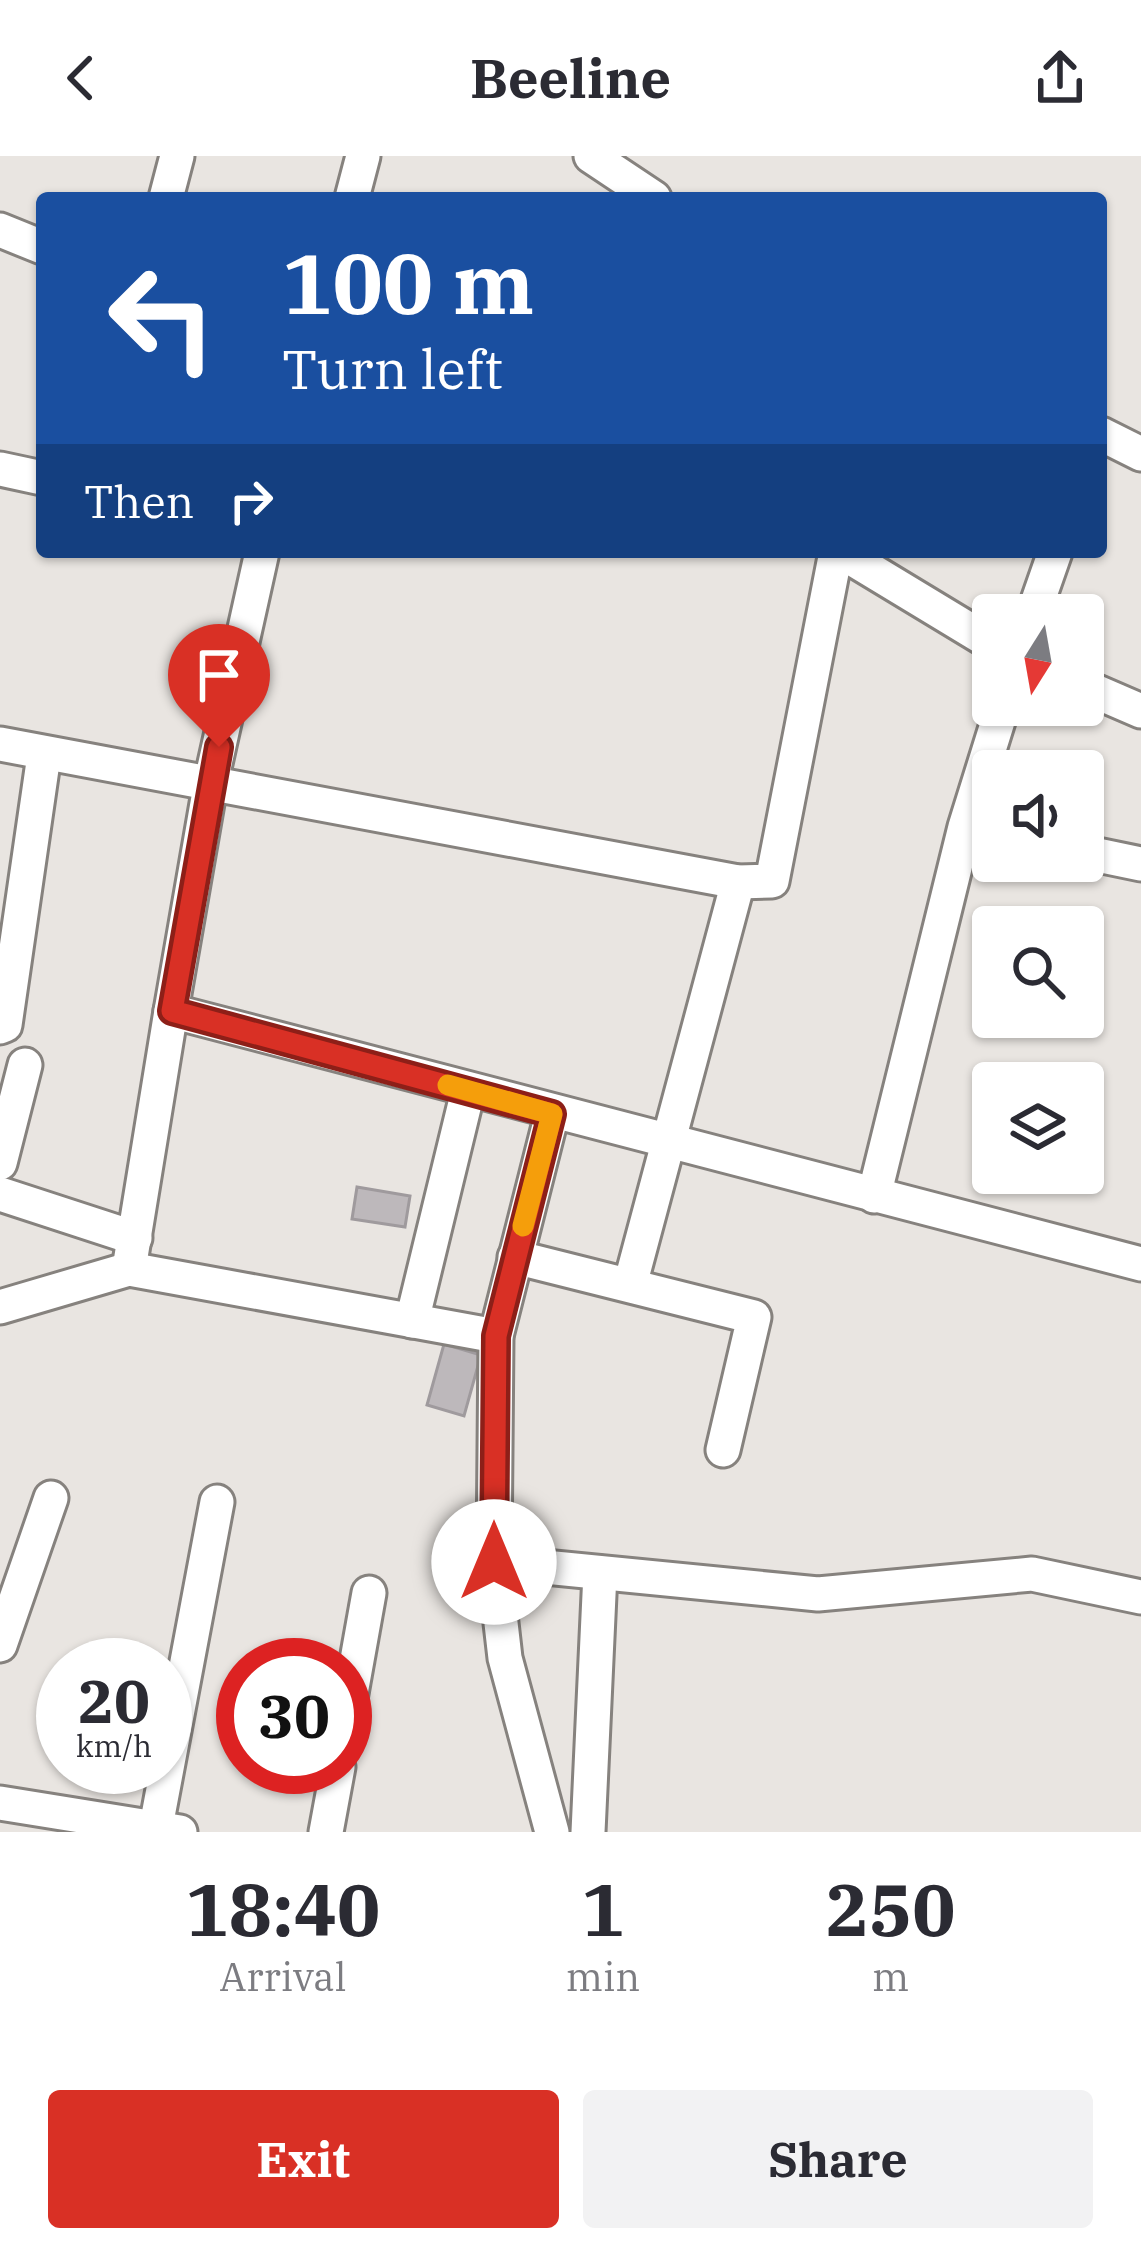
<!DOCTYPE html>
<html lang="en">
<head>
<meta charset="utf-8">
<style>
	body { margin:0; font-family:"IBM Plex Serif",serif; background:#f2f2f3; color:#2b2b33; height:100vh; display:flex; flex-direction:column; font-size:45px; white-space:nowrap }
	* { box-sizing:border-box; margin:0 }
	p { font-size:39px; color:#7c7c81 }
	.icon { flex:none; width:66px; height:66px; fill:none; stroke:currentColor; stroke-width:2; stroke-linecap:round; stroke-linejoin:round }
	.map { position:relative; height:1676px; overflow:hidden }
	.details { display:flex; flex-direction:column; background:#fff; flex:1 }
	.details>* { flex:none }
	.guide { position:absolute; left:36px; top:36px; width:1071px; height:366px; border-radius:12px; box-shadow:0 3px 9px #0004; background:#1a4fa0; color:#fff; overflow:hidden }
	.needle { width:78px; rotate:191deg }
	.tools { position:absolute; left:972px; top:438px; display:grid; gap:24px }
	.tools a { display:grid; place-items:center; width:132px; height:132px; border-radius:12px; background:#fff; box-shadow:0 3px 9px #0004; font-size:60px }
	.speed { position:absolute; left:36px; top:1482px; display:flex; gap:24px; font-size:60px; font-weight:700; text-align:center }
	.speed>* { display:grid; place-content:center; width:156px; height:156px; border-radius:50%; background:#fff; box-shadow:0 3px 9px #0004; line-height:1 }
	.speed small { font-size:30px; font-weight:400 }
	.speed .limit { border:18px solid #d22; background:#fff; color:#111 }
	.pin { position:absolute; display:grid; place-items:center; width:102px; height:102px; color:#fff; margin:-123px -51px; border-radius:50% 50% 50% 0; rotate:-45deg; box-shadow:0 0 12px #0007 }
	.pin .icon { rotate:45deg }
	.me { position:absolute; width:132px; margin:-66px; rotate:0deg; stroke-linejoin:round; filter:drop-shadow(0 0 9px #0008) }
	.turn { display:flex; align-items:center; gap:42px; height:252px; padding:0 48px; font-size:54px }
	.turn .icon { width:156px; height:156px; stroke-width:2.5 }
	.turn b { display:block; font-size:84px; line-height:102px }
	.then { display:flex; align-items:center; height:114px; padding:0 48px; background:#0003; gap:24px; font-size:45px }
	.eta { display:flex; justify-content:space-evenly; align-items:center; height:204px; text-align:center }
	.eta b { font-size:72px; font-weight:800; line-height:84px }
	.action { display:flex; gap:24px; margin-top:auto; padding:24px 48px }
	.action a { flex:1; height:138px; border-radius:12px; background:#d93025; color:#fff; font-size:48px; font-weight:800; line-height:138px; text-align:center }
	.action a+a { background:#f2f2f3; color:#2b2b33 }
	header { display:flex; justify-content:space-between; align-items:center; height:156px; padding:0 48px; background:#fff; font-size:54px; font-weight:800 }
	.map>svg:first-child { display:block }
	.building { fill:#bdb8bb; stroke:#9f9a9d; stroke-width:3 }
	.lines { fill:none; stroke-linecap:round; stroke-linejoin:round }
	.street-casing { stroke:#86827e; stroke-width:39 }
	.street { stroke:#fff; stroke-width:33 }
	.route-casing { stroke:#8d1f18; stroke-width:30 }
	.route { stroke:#d93025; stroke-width:21 }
	.slow { stroke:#f59e0b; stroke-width:21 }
</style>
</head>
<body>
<header><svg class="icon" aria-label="back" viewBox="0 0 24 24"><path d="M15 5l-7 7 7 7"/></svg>Beeline<svg class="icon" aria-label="share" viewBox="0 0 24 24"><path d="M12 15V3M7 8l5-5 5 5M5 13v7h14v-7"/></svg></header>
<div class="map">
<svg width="1141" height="1676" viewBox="0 0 1141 1676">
	<rect width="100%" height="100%" fill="#e9e5e1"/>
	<!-- building -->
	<g class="building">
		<path d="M357 1031 410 1040 405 1071 352 1063Z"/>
		<path d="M444 1188 481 1199 464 1260 427 1249Z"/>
	</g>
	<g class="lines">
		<!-- street casing -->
		<g class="street-casing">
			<g id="street">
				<path d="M591 0 654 42"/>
				<path d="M166 42 177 0"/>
				<path d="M352 42 363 0"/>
				<path d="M0 74 42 91"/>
				<path d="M1101 278 1141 298"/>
				<path d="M0 313 42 322"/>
				<path d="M262 396 210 630 171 855 1141 1108"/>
				<path d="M841 396 993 488"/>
				<path d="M1033 459 1055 396"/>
				<path d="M1083 530 1141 555"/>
				<path d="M0 588 738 726 772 725 836 396"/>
				<path d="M1083 696 1141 708"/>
				<path d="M0 871 5 869 44 599"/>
				<path d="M552 958 496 1180 494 1406 505 1502 552 1676"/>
				<path d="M0 1007 25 909"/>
				<path d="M0 1038 135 1082"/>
				<path d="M874 1040 965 671 1003 549"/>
				<path d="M515 1101 754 1161 723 1294"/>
				<path d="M129 1113 171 855"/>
				<path d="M630 1129 738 726"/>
				<path d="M0 1151 129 1113 496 1180"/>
				<path d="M412 1165 468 935"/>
				<path d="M494 1406 818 1438 1032 1418 1141 1441"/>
				<path d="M0 1489 51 1342"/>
				<path d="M345 1571 369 1437"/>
				<path d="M0 1647 180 1676"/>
				<path d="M155 1676 217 1346"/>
				<path d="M326 1676 338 1611"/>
				<path d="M588 1676 600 1417"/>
			</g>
		</g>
		<!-- street -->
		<use href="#street" class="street"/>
	</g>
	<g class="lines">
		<!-- route casing -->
		<g class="route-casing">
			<path id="route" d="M219 591 172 855 552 958 496 1180 494 1406"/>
		</g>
		<!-- route -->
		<use href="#route" class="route"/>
		<!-- slow -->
		<path class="slow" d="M448 929 552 958 523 1070"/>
	</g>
</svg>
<div class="tools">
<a><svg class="needle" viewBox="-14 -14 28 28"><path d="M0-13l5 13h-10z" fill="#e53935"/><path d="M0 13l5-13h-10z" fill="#7c7c81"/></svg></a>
<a><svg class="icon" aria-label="sound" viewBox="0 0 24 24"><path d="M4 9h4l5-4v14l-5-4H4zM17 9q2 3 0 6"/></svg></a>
<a><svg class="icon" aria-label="search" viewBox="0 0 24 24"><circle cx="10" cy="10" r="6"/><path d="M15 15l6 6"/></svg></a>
<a><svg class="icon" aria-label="layers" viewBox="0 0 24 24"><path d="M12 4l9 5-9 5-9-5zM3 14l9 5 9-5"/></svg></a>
</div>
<div class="speed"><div>20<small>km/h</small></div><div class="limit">30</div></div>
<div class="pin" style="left:219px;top:591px;background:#d93025"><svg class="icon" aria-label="arrive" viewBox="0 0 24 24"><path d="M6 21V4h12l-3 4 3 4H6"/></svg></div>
<svg class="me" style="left:494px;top:1406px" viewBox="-20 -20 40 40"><circle r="19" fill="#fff"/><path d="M0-13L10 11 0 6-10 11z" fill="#d93025"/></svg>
<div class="guide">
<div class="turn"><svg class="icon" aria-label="left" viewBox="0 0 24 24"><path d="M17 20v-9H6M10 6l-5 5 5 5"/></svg><div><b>100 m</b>Turn left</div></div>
<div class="then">Then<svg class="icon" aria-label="right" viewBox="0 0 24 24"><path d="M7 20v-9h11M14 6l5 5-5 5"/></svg></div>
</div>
</div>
<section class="details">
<div class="eta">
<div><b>18:40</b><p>Arrival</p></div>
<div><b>1</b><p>min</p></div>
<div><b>250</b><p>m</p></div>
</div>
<div class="action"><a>Exit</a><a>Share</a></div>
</section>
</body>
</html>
